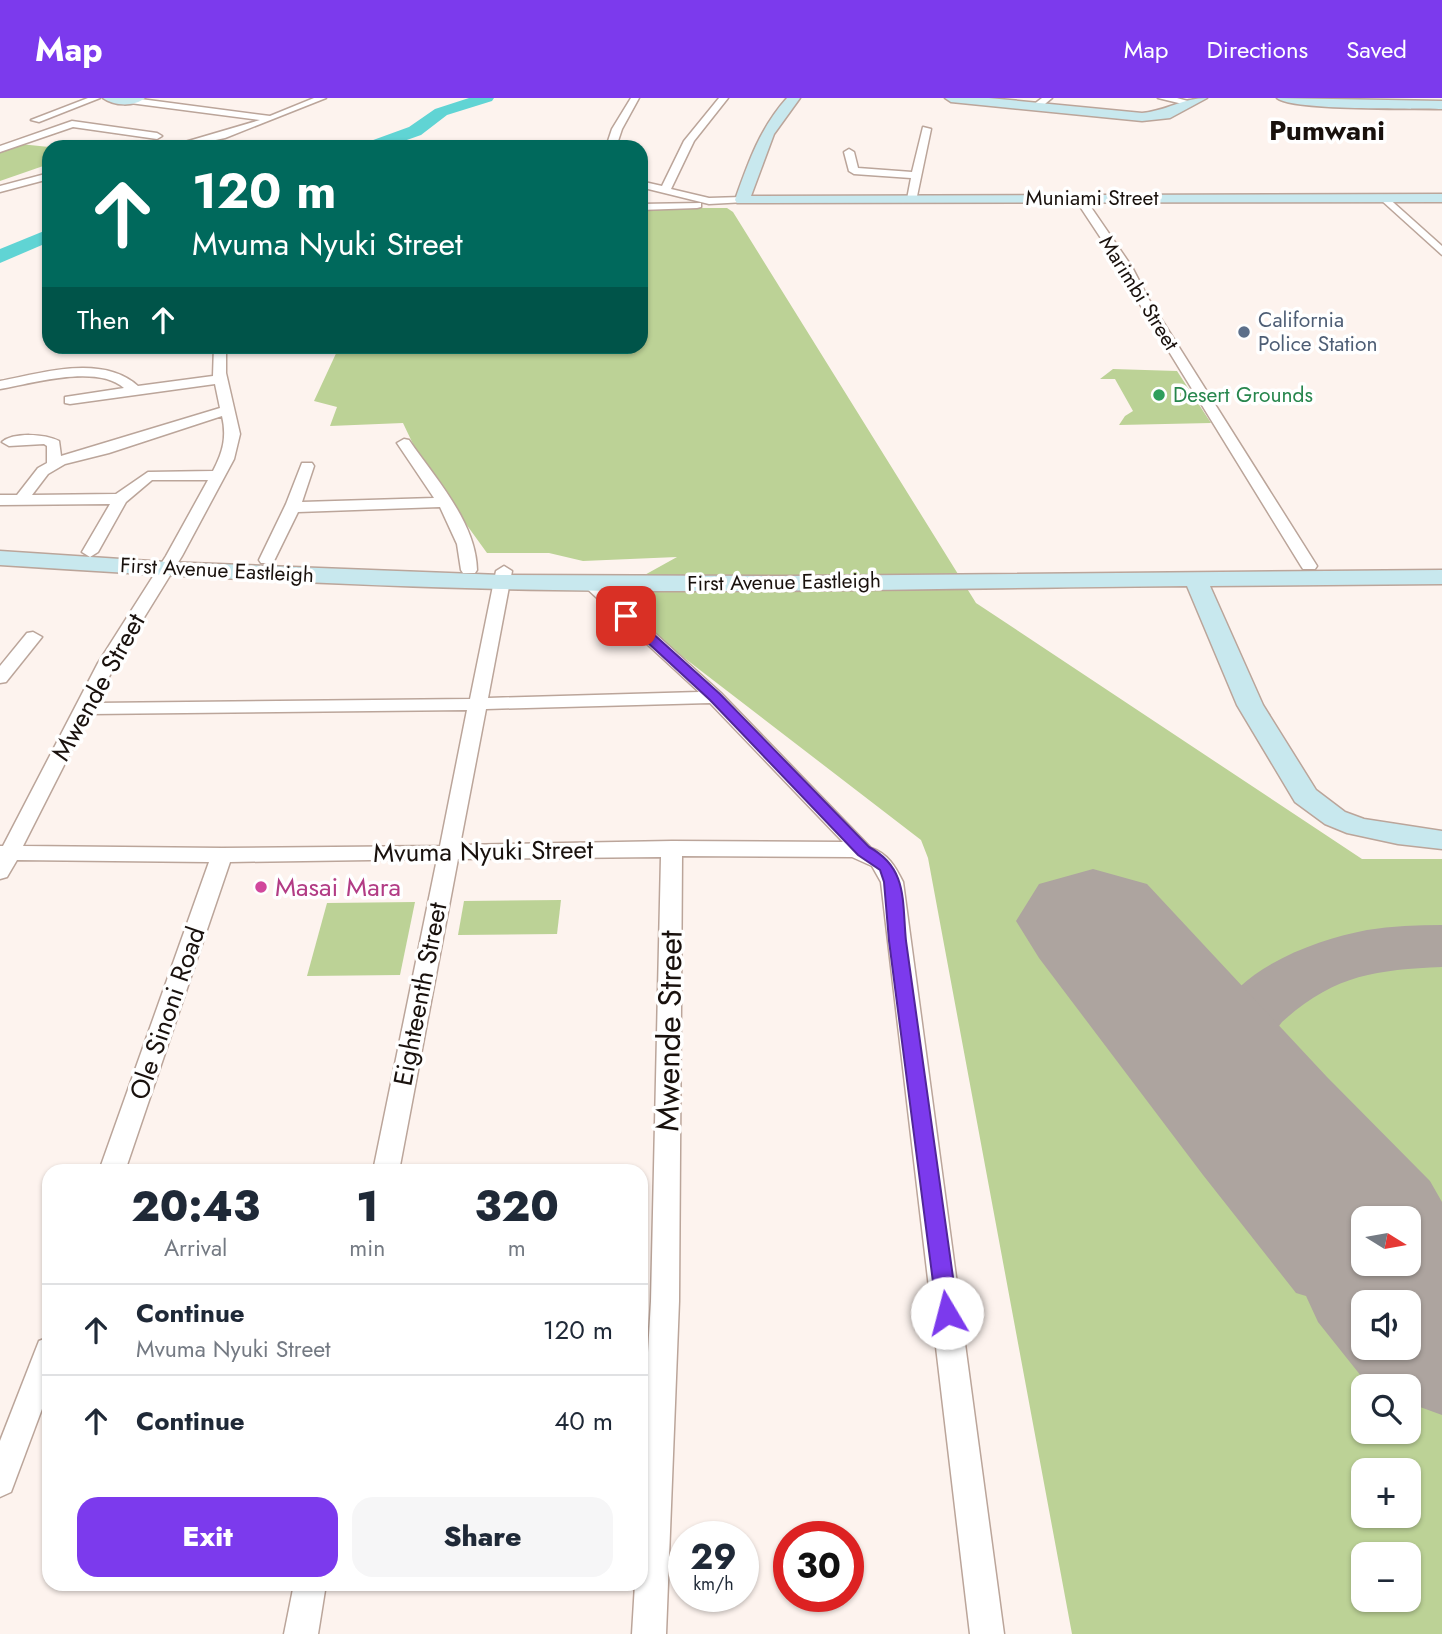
<!DOCTYPE html>
<html lang="en">
<head>
<meta charset="utf-8">
<style>
	body { margin:0; font-family:Jost,sans-serif; background:#f6f6f7; color:#1f2937; height:100vh; display:flex; flex-direction:column; font-size:26px; white-space:nowrap }
	* { box-sizing:border-box; margin:0 }
	p { font-size:23px; color:#747a83 }
	.icon { flex:none; width:38px; height:38px; fill:none; stroke:currentColor; stroke-width:2; stroke-linecap:round; stroke-linejoin:round }
	.map { position:relative; flex:1; overflow:hidden }
	.sheet { position:absolute; left:42px; top:1066px; width:606px; height:427px; display:flex; flex-direction:column; background:#fff; border-radius:21px; box-shadow:0 2px 5px #0004 }
	.sheet>* { flex:none }
	.banner { position:absolute; left:42px; top:42px; width:606px; height:214px; border-radius:21px; box-shadow:0 2px 5px #0004; background:#00695c; color:#fff; overflow:hidden }
	.needle { width:46px; rotate:101deg }
	.fabs { position:absolute; left:1351px; top:1108px; display:grid; gap:14px }
	.fabs a { display:grid; place-items:center; width:70px; height:70px; border-radius:14px; background:#fff; box-shadow:0 2px 5px #0004; font-size:35px }
	.speed { position:absolute; left:668px; top:1423px; display:flex; gap:14px; font-size:35px; font-weight:700; text-align:center }
	.speed>* { display:grid; place-content:center; width:91px; height:91px; border-radius:50%; background:#fff; box-shadow:0 2px 5px #0004; line-height:1 }
	.speed small { font-size:18px; font-weight:400 }
	.speed .limit { border:10px solid #d22; background:#fff; color:#111 }
	.pin { position:absolute; display:grid; place-items:center; width:60px; height:60px; color:#fff; margin:-30px; border-radius:14px; box-shadow:0 4px 10px #0006 }
	.me { position:absolute; width:77px; margin:-38px; rotate:352deg; stroke-linejoin:round; filter:drop-shadow(0 0 5px #0008) }
	.turn { display:flex; align-items:center; gap:24px; height:147px; padding:0 35px; font-size:32px }
	.turn .icon { width:91px; height:91px; stroke-width:2.5 }
	.turn b { display:block; font-size:49px; line-height:60px }
	.then { display:flex; align-items:center; height:66px; padding:0 35px; background:#0003; gap:14px; font-size:26px }
	.eta { display:flex; justify-content:space-evenly; align-items:center; height:119px; text-align:center }
	.eta b { font-size:42px; font-weight:800; line-height:49px }
	.primary-button { display:flex; gap:14px; margin-top:auto; padding:14px 35px }
	.primary-button a { flex:1; height:80px; border-radius:21px; background:#7c3aed; color:#fff; font-size:28px; font-weight:800; line-height:80px; text-align:center }
	.primary-button a+a { background:#f6f6f7; color:#1f2937 }
	ul { padding:0; list-style:none }
	li { display:flex; align-items:center; gap:21px; height:91px; padding:0 35px; border-top:2px solid #e0e1e3 }
	li div { flex:1 }
	li b { display:block; font-size:26px }
	li em { font-style:normal }
	header { display:flex; align-items:center; gap:42px; box-sizing:border-box; height:98px; padding:0 35px; background:#7c3aed; color:#fff }
	header strong { font-size:33px }
	nav { display:flex; gap:38px; margin-inline-start:auto; font-size:24px }
	.map>svg:first-child { display:block }
	.green { fill:#bcd296; fill-rule:evenodd }
	.lines { fill:none; stroke-linecap:round; stroke-linejoin:round }
	.river { fill:#60d4d4; fill-rule:evenodd }
	.taxiway { fill:#ada49f; fill-rule:evenodd }
	.runway { fill:#ada49f; fill-rule:evenodd }
	.street-casing { stroke:#bba59a; stroke-width:3 }
	.secondary-casing { stroke:#bba59a; stroke-width:3 }
	.street { fill:#fff; fill-rule:evenodd }
	.secondary { fill:#c8e8ee; fill-rule:evenodd }
	.route { fill:#7c3aed; stroke:#51269a; stroke-width:2 }
	.service-dot { fill:#5c6f8a; stroke:#fff; stroke-width:2.5 }
	.leisure-dot { fill:#2e9e5b; stroke:#fff; stroke-width:2.5 }
	.hotel-dot { fill:#d1479c; stroke:#fff; stroke-width:2.5 }
	.labels { text-anchor:middle; stroke-width:7; stroke-linejoin:round; paint-order:stroke }
	.far-street-label { font-size:21px; fill:#19110d; stroke:#fff }
	.far-service-label { font-size:21px; fill:#4e5e75; stroke:#fff; text-anchor:start }
	.far-leisure-label { font-size:21px; fill:#27864d; stroke:#fff; text-anchor:start }
	.street-label { font-size:26px; fill:#19110d; stroke:#fff }
	.hotel-label { font-size:26px; fill:#b23c85; stroke:#fff; text-anchor:start }
	.far-district-label { font-size:28px; font-weight:bold; fill:#19110d; stroke:#fff }
	.near-street-label { font-size:32px; fill:#19110d; stroke:#fff }
</style>
</head>
<body>
<header>
<strong>Map</strong>
<nav><a>Map</a><a>Directions</a><a>Saved</a></nav>
</header>
<div class="map">
<svg width="1442" height="1536" viewBox="0 0 1442 1536">
	<rect width="100%" height="100%" fill="#fdf3ee"/>
	<!-- green -->
	<g class="green">
		<path d="M20 46 49 49V66L0 83V54Z"/>
		<path d="M641 110H727L733 114 976 505 1362 761H1442V1536H1072L928 760 921 742 605 499 677 459 583 463 549 455H487L422 365 403 325 330 328 337 309 314 303 339 249 640 248ZM1363 1120H1409V1166H1363ZM1363 1204H1409V1250H1363ZM1363 1288H1409V1334H1363ZM1363 1372H1409V1418H1363ZM1363 1456H1409V1502H1363Z"/>
		<path d="M1113 271 1177 273 1211 325 1119 327 1125 318 1133 313 1115 281H1100Z"/>
		<path d="M561 802 557 836 458 837 464 803Z"/>
		<path d="M415 804 400 877 307 878 327 805Z"/>
	</g>
	<g class="lines">
		<!-- river -->
		<g class="river">
			<path d="M469 0H494L492 3 447 17 421 37 387 49H362L365 45 409 29 435 11Z"/>
			<path d="M49 131V144L0 165V151Z"/>
		</g>
		<!-- taxiway -->
		<path class="taxiway" d="M1442 827V869C1375 872 1334 877 1282 924 1256 955 1284 999 1300 1028L1289 1047 1265 1055 1241 1047C1228 1025 1212 1000 1208 974 1194 887 1299 845 1367 832 1392 828 1417 827 1442 827Z"/>
		<!-- runway -->
		<path class="runway" d="M1093 771 1147 786 1327 979 1430 1083 1442 1104V1317L1409 1305V1288H1369L1318 1224 1306 1198 1296 1195 1203 1077 1039 860 1016 823 1039 786ZM1363 1120H1409V1166H1363ZM1363 1204H1409V1250H1363Z"/>
		<!-- street casing -->
		<g class="street-casing">
			<g id="street">
				<path d="M88 0H100L39 24 31 22Z"/>
				<path d="M133 0 270 18 314 0H326L225 40 183 49H168L260 22 130 5 129 3Z"/>
				<path d="M631 0H639L622 31 616 49H606L612 31Z"/>
				<path d="M719 0H728L694 43 671 91 709 100 742 99 746 100V104L709 106 640 89V83L662 88 684 43Z"/>
				<path d="M1042 0H1052L1039 11H1033V7Z"/>
				<path d="M1158 0H1177L1195 5 1191 8Z"/>
				<path d="M72 23 157 35 162 38 157 41 73 29 0 54V48Z"/>
				<path d="M923 29 931 31 916 103 907 101 911 80 854 76 849 73 844 54 849 51 854 54 858 70 912 74Z"/>
				<path d="M49 75V81L0 94V88Z"/>
				<path d="M1385 97 1442 148V157L1381 102 1380 100Z"/>
				<path d="M1076 99H1084L1132 169 1148 200 1317 468 1315 471H1303L1301 468 1136 200 1120 169 1075 101Z"/>
				<path d="M701 105V109L697 110 640 112V106Z"/>
				<path d="M214 248H226V275L240 336 234 361 182 458 116 565 96 605 470 601 496 473 504 468 512 473 488 600 699 594 584 488 582 485 590 480 596 482 721 595 871 750C888 756 895 768 903 784L1004 1536H970L881 784 872 768 852 759 682 758 679 1203 666 1536H632L635 1486H640V1391L651 1203 661 759 458 761 399 1073H373L437 761 230 764 125 1073H99L209 764 17 762 7 779 0 781V748H3L98 565 166 458 208 382H152L126 404 98 454 90 459 82 454 110 406 0 407V397H17L38 370 47 365V348L44 346 9 348 2 344C14 334 45 336 59 343L61 358 220 310 215 286 70 306 65 305V299L124 290C97 266 33 285 0 291V283C43 275 102 256 138 288L213 278ZM222 318C227 339 223 354 213 373L148 374 116 396 32 397 48 376 65 366 109 355ZM710 605 843 744 672 743 460 747 486 611ZM467 612 440 748 222 750 23 748 90 616Z"/>
				<path d="M404 341 409 342C435 380 476 424 477 472L475 475H463L461 472 457 446 440 409 298 414 273 465H261L259 462 286 406 302 365H312L314 368 302 404 434 400 397 345Z"/>
				<path d="M33 534 42 539 6 584 0 585V568L27 535Z"/>
				<path d="M49 1239V1292L11 1394 0 1399V1343L39 1243Z"/>
				<path d="M294 1486H326L318 1536H284Z"/>
			</g>
		</g>
		<!-- secondary casing -->
		<g class="secondary-casing">
			<g id="secondary">
				<path d="M103 0H145C134 9 114 8 103 0Z"/>
				<path d="M787 0H800L774 36 751 98 1442 96V104L737 105 735 102C748 65 760 30 787 0Z"/>
				<path d="M945 0H989L1142 15C1166 13 1183 0 1207 0L1170 20 1142 23 951 4Z"/>
				<path d="M1277 0 1442 3V11C1414 10 1293 13 1277 0Z"/>
				<path d="M0 453 166 464 501 477 790 478 1442 472V486L1210 488 1263 607 1316 692 1345 714 1364 721 1442 733V751L1398 746 1347 735 1325 726 1295 704 1237 607 1187 488C958 490 729 496 501 491 334 487 167 478 0 467Z"/>
			</g>
		</g>
		<!-- street -->
		<use href="#street" class="street"/>
		<!-- secondary -->
		<use href="#secondary" class="secondary"/>
	</g>
	<!-- route -->
	<path class="route" d="M626 514 630 515 720 596 869 749C908 770 902 803 906 843L958 1215 955 1221 947 1224 940 1221 937 1215 889 843 884 784 880 772 858 757 710 602 621 520V515Z"/>
	<!-- markers -->
	<circle class="service-dot" cx="1244" cy="234" r="7"/>
	<circle class="leisure-dot" cx="1159" cy="297" r="7"/>
	<circle class="hotel-dot" cx="261" cy="789" r="7"/>
	<g class="labels">
		<!-- far-street labels -->
		<g class="far-street-label">
			<text x="1092" y="107">Muniami Street</text>
			<text transform="translate(1139 195) rotate(58)" y="7">Marimbi Street</text>
			<text transform="translate(217 472) rotate(3)" y="7">First Avenue Eastleigh</text>
			<text transform="translate(784 484) rotate(-1)" y="7">First Avenue Eastleigh</text>
		</g>
		<!-- far-service labels -->
		<g class="far-service-label">
			<text x="1258" y="229">California<tspan x="1258" dy="24">Police Station</tspan></text>
		</g>
		<!-- far-leisure labels -->
		<g class="far-leisure-label">
			<text x="1173" y="304">Desert Grounds</text>
		</g>
		<!-- street labels -->
		<g class="street-label">
			<text transform="translate(98 589) rotate(-61)" y="9">Mwende Street</text>
			<text transform="translate(483 753) rotate(-1)" y="9">Mvuma Nyuki Street</text>
			<text transform="translate(420 896) rotate(-79)" y="9">Eighteenth Street</text>
			<text transform="translate(167 915) rotate(-71)" y="9">Ole Sinoni Road</text>
		</g>
		<!-- hotel labels -->
		<g class="hotel-label">
			<text x="275" y="798">Masai Mara</text>
		</g>
		<!-- far-district labels -->
		<g class="far-district-label">
			<text x="1327" y="42">Pumwani</text>
		</g>
		<!-- near-street labels -->
		<g class="near-street-label">
			<text transform="translate(669 933) rotate(-89)" y="11">Mwende Street</text>
		</g>
	</g>
</svg>
<div class="fabs">
<a><svg class="needle" viewBox="-14 -14 28 28"><path d="M0-13l5 13h-10z" fill="#e53935"/><path d="M0 13l5-13h-10z" fill="#747a83"/></svg></a>
<a><svg class="icon" aria-label="sound" viewBox="0 0 24 24"><path d="M4 9h4l5-4v14l-5-4H4zM17 9q2 3 0 6"/></svg></a>
<a><svg class="icon" aria-label="search" viewBox="0 0 24 24"><circle cx="10" cy="10" r="6"/><path d="M15 15l6 6"/></svg></a>
<a>+</a>
<a>−</a>
</div>
<div class="speed"><div>29<small>km/h</small></div><div class="limit">30</div></div>
<div class="pin" style="left:626px;top:518px;background:#d93025"><svg class="icon" aria-label="arrive" viewBox="0 0 24 24"><path d="M6 21V4h12l-3 4 3 4H6"/></svg></div>
<svg class="me" style="left:947px;top:1215px" viewBox="-20 -20 40 40"><circle r="19" fill="#fff"/><path d="M0-13L10 11 0 6-10 11z" fill="#7c3aed"/></svg>
<div class="banner">
<div class="turn"><svg class="icon" aria-label="ahead" viewBox="0 0 24 24"><path d="M12 20V5M6 11l6-6 6 6"/></svg><div><b>120 m</b>Mvuma Nyuki Street</div></div>
<div class="then">Then<svg class="icon" aria-label="ahead" viewBox="0 0 24 24"><path d="M12 20V5M6 11l6-6 6 6"/></svg></div>
</div>
<section class="sheet">
<div class="eta">
<div><b>20:43</b><p>Arrival</p></div>
<div><b>1</b><p>min</p></div>
<div><b>320</b><p>m</p></div>
</div>
<ul>
<li><svg class="icon" aria-label="ahead" viewBox="0 0 24 24"><path d="M12 20V5M6 11l6-6 6 6"/></svg><div><b>Continue</b><p>Mvuma Nyuki Street</p></div><em>120 m</em></li>
<li><svg class="icon" aria-label="ahead" viewBox="0 0 24 24"><path d="M12 20V5M6 11l6-6 6 6"/></svg><div><b>Continue</b></div><em>40 m</em></li>
</ul>
<div class="primary-button"><a>Exit</a><a>Share</a></div>
</section>
</div>
</body>
</html>
